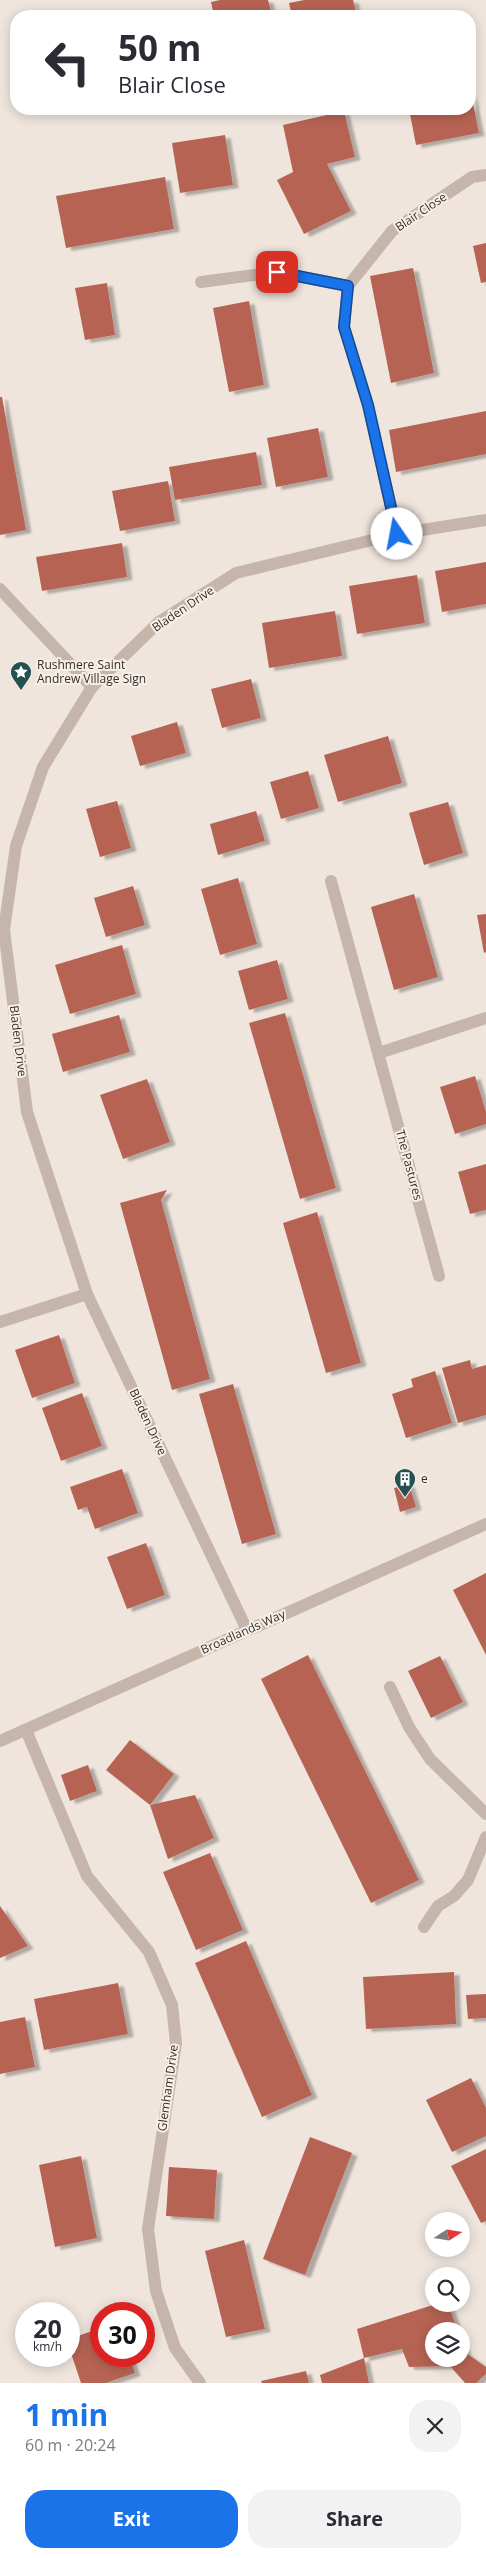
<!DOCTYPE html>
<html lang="en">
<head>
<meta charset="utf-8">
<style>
	body { margin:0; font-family:"Open Sans",sans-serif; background:#f2f2f3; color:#2b2b33; height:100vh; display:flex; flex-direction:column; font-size:19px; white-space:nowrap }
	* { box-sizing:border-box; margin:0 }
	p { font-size:16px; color:#7c7c81 }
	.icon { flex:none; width:28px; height:28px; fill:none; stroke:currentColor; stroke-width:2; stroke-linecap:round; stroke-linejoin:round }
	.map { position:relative; height:2383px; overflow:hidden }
	.side { display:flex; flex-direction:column; background:#fff; flex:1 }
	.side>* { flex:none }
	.top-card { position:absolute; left:10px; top:10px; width:466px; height:105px; border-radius:20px; box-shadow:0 2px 12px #0003; background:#fff; color:#2b2b33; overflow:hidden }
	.needle { width:32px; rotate:78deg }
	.controls { position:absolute; left:425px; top:2212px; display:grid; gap:10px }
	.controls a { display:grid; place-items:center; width:45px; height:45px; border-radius:50%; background:#fff; box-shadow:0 2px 12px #0003; font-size:25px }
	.speed { position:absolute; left:15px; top:2302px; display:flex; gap:10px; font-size:25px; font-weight:700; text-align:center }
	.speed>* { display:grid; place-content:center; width:65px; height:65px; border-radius:50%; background:#fff; box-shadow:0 2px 12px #0003; line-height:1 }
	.speed small { font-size:12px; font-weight:400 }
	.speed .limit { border:8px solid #d22; background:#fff; color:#111 }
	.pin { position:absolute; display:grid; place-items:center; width:42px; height:42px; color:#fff; margin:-21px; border-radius:10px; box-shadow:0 2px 8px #0006 }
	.me { position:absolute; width:55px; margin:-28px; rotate:348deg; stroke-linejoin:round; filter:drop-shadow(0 0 4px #0008) }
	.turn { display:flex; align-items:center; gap:18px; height:105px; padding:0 25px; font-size:22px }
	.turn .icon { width:65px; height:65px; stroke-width:2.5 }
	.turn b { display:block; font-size:35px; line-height:42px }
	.round { display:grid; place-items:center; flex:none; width:52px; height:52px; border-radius:20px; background:#f2f2f3 }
	.summary { display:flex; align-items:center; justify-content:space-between; height:85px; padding:0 25px }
	h1 { font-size:30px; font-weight:700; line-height:38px; color:#1a73e8 }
	.primary-button { display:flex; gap:10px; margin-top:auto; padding:10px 25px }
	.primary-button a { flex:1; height:58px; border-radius:20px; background:#1a73e8; color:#fff; font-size:20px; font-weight:700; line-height:58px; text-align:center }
	.primary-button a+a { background:#f2f2f3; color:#2b2b33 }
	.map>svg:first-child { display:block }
	.building { fill:#b76453; filter:url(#shadow) }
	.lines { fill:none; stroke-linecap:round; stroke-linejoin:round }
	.minor { stroke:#c6b5ab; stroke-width:12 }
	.route-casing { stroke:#114b97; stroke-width:12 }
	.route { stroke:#1a73e8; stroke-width:9 }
	.labels { text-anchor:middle; stroke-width:4; stroke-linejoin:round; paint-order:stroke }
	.street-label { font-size:12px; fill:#342c29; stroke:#f7f0e9 }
	.poi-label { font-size:12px; fill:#342c29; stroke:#f7f0e9; text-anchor:start }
</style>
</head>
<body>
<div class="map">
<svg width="486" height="2383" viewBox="0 0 486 2383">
	<defs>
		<filter id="shadow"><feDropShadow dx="5.5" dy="3" stdDeviation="1" flood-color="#0004"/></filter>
	</defs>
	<rect width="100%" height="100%" fill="#efe5dd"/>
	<!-- building -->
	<g class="building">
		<path d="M220 0H268L272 16H214L211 2Z"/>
		<path d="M304 0H353L357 16H292L289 3Z"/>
		<path d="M471 93 479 133 416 145 409 109H470Z"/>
		<path d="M344 111 355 157 327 164 351 211 304 234 277 180 293 172 283 125Z"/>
		<path d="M225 135 233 185 180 193 172 143Z"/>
		<path d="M165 177 174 229 66 248 56 196Z"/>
		<path d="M486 243V282L481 283 473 246Z"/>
		<path d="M413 268 434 373 391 383 370 276Z"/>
		<path d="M107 283 115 335 85 340 75 288Z"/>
		<path d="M249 301 264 385 229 392 213 308Z"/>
		<path d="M0 397H2L26 530 0 535Z"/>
		<path d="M486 411V454L396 472 389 430Z"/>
		<path d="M318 428 328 477 276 487 267 438Z"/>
		<path d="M256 452 262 485 175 500 169 467Z"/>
		<path d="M168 481 175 521 120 531 112 491Z"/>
		<path d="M122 543 127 577 42 591 36 557Z"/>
		<path d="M486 562V604L442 612 435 571Z"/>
		<path d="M417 575 425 623 357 634 349 586Z"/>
		<path d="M335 611 342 656 269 668 262 623Z"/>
		<path d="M251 679 261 718 222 728 211 689Z"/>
		<path d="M177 722 186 753 140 766 131 736Z"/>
		<path d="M388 736 402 783 338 802 324 755Z"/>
		<path d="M308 771 319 808 281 819 270 782Z"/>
		<path d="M117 801 131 848 100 857 86 809Z"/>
		<path d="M448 802 463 853 424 865 409 813Z"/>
		<path d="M256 811 265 841 218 855 210 824Z"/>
		<path d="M238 878 257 944 220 955 201 889Z"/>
		<path d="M133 886 145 925 106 937 94 898Z"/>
		<path d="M414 894 438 977 394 990 371 907Z"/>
		<path d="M486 914V952L484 953 477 915Z"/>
		<path d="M122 945 136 994 70 1014 55 965Z"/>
		<path d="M277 960 288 999 249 1010 238 971Z"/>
		<path d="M285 1013 336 1188 300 1199 249 1023Z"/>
		<path d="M119 1015 130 1052 63 1072 52 1034Z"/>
		<path d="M475 1076 486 1112V1124L455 1134 440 1087Z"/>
		<path d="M147 1079 170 1142 123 1159 100 1095Z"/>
		<path d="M486 1164V1210L470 1214 458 1172Z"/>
		<path d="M167 1190 161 1200 210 1379 172 1390 120 1203Z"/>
		<path d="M317 1212 361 1363 326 1373 283 1223Z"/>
		<path d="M59 1335 75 1383 32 1398 15 1350Z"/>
		<path d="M470 1360 472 1369 486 1365V1415L458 1423 442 1368Z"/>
		<path d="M435 1371 452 1423 406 1438 392 1394 413 1387 411 1379Z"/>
		<path d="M233 1384 276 1534 242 1544 199 1394Z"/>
		<path d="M82 1393 102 1446 61 1461 42 1408Z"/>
		<path d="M122 1469 138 1513 95 1529 87 1507 78 1510 70 1487Z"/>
		<path d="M409 1484 416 1507 400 1512 394 1488Z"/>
		<path d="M146 1543 165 1595 127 1609 107 1557Z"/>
		<path d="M486 1573V1655L453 1590Z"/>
		<path d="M308 1655 419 1880 371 1903 261 1679Z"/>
		<path d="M440 1656 463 1702 431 1718 408 1671Z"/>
		<path d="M130 1740 174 1774 150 1805 106 1770Z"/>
		<path d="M88 1765 97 1791 70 1801 61 1775Z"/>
		<path d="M195 1795 214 1838 168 1859 150 1805Z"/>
		<path d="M210 1853 243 1930 196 1950 163 1872Z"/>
		<path d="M0 1906 28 1946 0 1958Z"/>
		<path d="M246 1941 312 2095 262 2117 195 1963Z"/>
		<path d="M454 1972 456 2024 366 2029 363 1977Z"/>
		<path d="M118 1983 128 2034 44 2050 34 1999Z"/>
		<path d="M486 1994V2018L468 2019 466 1995Z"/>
		<path d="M25 2017 35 2067 0 2074V2022Z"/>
		<path d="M471 2078 486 2108V2136L452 2152 426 2100Z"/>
		<path d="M310 2137 352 2153 305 2275 263 2259Z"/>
		<path d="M486 2149V2221L481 2223 451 2166Z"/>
		<path d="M81 2156 97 2238 55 2247 39 2165Z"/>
		<path d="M169 2167 217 2170 214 2219 166 2216Z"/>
		<path d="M244 2240 265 2329 226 2337 205 2251Z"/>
		<path d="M436 2304H448L458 2331H434V2359H461V2341L466 2353 486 2367V2374L476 2383H465L450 2366 409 2367 402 2349 364 2358 357 2329Z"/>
		<path d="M101 2328V2356H129L135 2373 106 2383H81L69 2347V2339Z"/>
		<path d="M364 2358 369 2383H322L320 2375Z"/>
		<path d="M306 2371 309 2383H262L261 2381Z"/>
	</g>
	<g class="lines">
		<!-- minor -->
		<g class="minor">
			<path d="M201 282 277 272 348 286 392 231 472 177 486 175"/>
			<path d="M348 286 344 327 368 405 397 534"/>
			<path d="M0 589 92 687"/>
			<path d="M331 881 439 1276"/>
			<path d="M379 1053 486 1018"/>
			<path d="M0 1322 87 1294"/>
			<path d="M247 1630 87 1294 27 1112 4 930 16 846 43 767 92 687 159 622 236 573 397 534 486 520"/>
			<path d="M390 1687 409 1727 430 1759 486 1814"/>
			<path d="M26 1730 87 1876 149 1952 172 2005 176 2043 148 2229 156 2291 175 2348 200 2383"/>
			<path d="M0 1741 486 1524"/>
			<path d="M424 1927 438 1906 454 1896 468 1880 486 1837"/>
		</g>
	</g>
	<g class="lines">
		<!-- route casing -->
		<g class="route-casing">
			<path id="route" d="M277 272 348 286 344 327 368 405 397 534"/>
		</g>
		<!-- route -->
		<use href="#route" class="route"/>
	</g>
	<!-- icons -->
	<defs>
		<g id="sight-pin" transform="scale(1.125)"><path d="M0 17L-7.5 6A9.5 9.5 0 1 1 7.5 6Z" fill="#245150" stroke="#f7f0e9"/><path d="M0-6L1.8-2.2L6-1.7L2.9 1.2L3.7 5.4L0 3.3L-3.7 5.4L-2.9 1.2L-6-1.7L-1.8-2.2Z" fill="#fff"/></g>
		<g id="building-pin" transform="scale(1.125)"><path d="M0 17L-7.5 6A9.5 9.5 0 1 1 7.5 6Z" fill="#245150" stroke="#f7f0e9"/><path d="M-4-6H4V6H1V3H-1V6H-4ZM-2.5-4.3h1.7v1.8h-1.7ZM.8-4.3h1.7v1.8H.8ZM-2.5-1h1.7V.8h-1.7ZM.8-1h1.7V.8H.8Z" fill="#fff"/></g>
	</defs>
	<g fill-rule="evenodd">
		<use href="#sight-pin" x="21" y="672"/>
		<use href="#building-pin" x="405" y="1479"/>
	</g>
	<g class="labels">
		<!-- street labels -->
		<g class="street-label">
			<text transform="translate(421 212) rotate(-34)" y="4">Blair Close</text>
			<text transform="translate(183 609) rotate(-34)" y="4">Bladen Drive</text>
			<text transform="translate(18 1041) rotate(83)" y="4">Bladen Drive</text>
			<text transform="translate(409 1165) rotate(75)" y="4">The Pastures</text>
			<text transform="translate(148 1422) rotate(65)" y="4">Bladen Drive</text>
			<text transform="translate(243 1632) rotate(-24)" y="4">Broadlands Way</text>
			<text transform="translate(168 2088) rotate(-82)" y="4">Glemham Drive</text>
		</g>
		<!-- poi labels -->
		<g class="poi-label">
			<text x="37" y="669">Rushmere Saint<tspan x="37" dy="14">Andrew Village Sign</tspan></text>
			<text x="421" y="1483">e</text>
		</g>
	</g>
</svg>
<div class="controls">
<a><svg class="needle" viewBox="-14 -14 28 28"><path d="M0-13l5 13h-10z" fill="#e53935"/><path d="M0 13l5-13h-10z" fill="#7c7c81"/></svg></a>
<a><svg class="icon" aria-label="search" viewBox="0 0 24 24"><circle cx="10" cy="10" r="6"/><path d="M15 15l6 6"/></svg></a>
<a><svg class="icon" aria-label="layers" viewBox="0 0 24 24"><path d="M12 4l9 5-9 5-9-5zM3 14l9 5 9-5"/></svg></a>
</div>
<div class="speed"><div>20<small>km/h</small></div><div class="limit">30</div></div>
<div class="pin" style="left:277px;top:272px;background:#d93025"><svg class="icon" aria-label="arrive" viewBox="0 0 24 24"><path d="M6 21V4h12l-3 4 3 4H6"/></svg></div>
<svg class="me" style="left:397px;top:534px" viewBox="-20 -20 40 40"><circle r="19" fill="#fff"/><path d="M0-13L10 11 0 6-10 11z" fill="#1a73e8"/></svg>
<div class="top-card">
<div class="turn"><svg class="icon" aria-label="left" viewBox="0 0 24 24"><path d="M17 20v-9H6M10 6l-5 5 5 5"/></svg><div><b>50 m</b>Blair Close</div></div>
</div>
</div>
<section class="side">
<div class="summary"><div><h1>1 min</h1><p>60 m · 20:24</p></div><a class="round"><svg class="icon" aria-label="close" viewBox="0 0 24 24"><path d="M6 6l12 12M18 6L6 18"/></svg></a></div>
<div class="primary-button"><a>Exit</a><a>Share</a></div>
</section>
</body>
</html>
